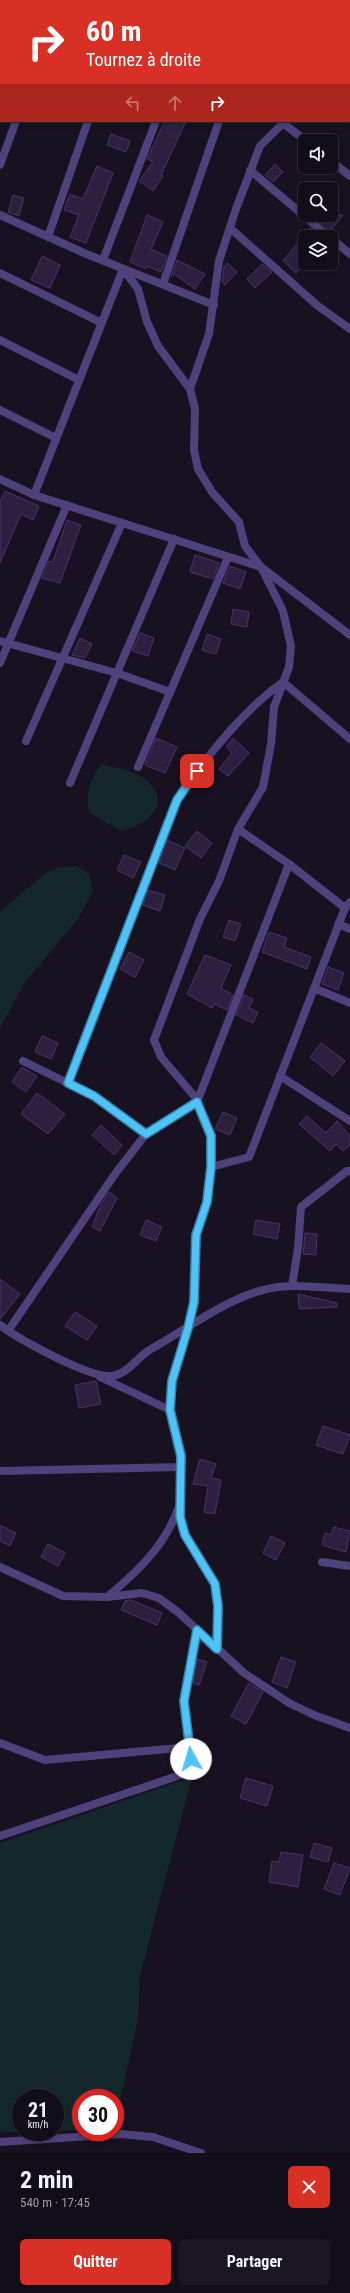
<!DOCTYPE html>
<html lang="fr">
<head>
<meta charset="utf-8">
<style>
	body { margin:0; font-family:"Roboto Condensed",sans-serif; background:#1a1622; color:#f1f3f6; height:100vh; display:flex; flex-direction:column; font-size:15px; white-space:nowrap }
	* { box-sizing:border-box; margin:0 }
	p { font-size:13px; color:#9c9ca2 }
	.icon { flex:none; width:22px; height:22px; fill:none; stroke:currentColor; stroke-width:2; stroke-linecap:round; stroke-linejoin:round }
	.map { position:relative; height:2153px; overflow:hidden }
	.sheet { display:flex; flex-direction:column; background:#110d19; flex:1 }
	.sheet>* { flex:none }
	.guide { position:absolute; left:0px; top:0px; width:350px; height:122px; box-shadow:0 2px 6px #0003,0 0 0 1px #302d38; background:#d93025; color:#fff; overflow:hidden }
	.tools { position:absolute; left:298px; top:134px; display:grid; gap:8px }
	.tools a { display:grid; place-items:center; width:40px; height:40px; border-radius:6px; background:#110d19; box-shadow:0 2px 6px #0003,0 0 0 1px #302d38; font-size:20px }
	.speed { position:absolute; left:12px; top:2089px; display:flex; gap:8px; font-size:20px; font-weight:700; text-align:center }
	.speed>* { display:grid; place-content:center; width:52px; height:52px; border-radius:50%; background:#110d19; box-shadow:0 2px 6px #0003,0 0 0 1px #302d38; line-height:1 }
	.speed small { font-size:10px; font-weight:400 }
	.speed .limit { border:6px solid #d22; background:#fff; color:#111 }
	.pin { position:absolute; display:grid; place-items:center; width:34px; height:34px; color:#fff; margin:-17px; border-radius:8px; box-shadow:0 2px 6px #0006 }
	.me { position:absolute; width:44px; margin:-22px; rotate:354deg; stroke-linejoin:round; filter:drop-shadow(0 0 3px #0008) }
	.turn { display:flex; align-items:center; gap:14px; height:84px; padding:0 20px; font-size:18px }
	.turn .icon { width:52px; height:52px; stroke-width:2.5 }
	.turn b { display:block; font-size:28px; line-height:34px }
	.lanes { display:flex; align-items:center; height:38px; padding:0 20px; background:#0003; justify-content:center; gap:20px; direction:ltr }
	.lanes .off { opacity:.35 }
	.round { display:grid; place-items:center; flex:none; width:42px; height:42px; border-radius:6px; background:#1a1622 }
	.head { display:flex; align-items:center; justify-content:space-between; height:68px; padding:0 20px }
	h1 { font-size:24px; font-weight:700; line-height:30px }
	.cta { display:flex; gap:8px; margin-top:auto; padding:8px 20px }
	.cta a { flex:1; height:46px; border-radius:6px; background:#d93025; color:#fff; font-size:16px; font-weight:700; line-height:46px; text-align:center }
	.cta a+a { background:#1a1622; color:#f1f3f6 }
	.map>svg:first-child { display:block }
	.green { fill:#14272b }
	.building { fill:#2c1f40; stroke:#493469 }
	.lines { fill:none; stroke-linecap:round; stroke-linejoin:round }
	.street { stroke:#4f417b; stroke-width:8 }
	.route-casing { stroke:#337fa1; stroke-width:10 }
	.route { stroke:#4fc3f7; stroke-width:7 }
</style>
</head>
<body>
<div class="map">
<svg width="350" height="2153" viewBox="0 0 350 2153">
	<rect width="100%" height="100%" fill="#171121"/>
	<!-- green -->
	<g class="green">
		<path d="M101 764C116 768 135 770 147 781 174 804 146 826 121 831L90 813C84 794 90 781 101 764Z"/>
		<path d="M76 866 89 874 93 890 78 919 26 981 0 1028V912L44 874 57 868Z"/>
		<path d="M192 1777 140 1976 138 2019 115 2124V2098H81V2130L55 2131V2098H21V2132H0V1843Z"/>
	</g>
	<!-- building -->
	<g class="building">
		<path d="M165 121H186L161 175 163 176 153 191 139 181 153 162 147 159Z"/>
		<path d="M111 134 130 141 126 152 107 145Z"/>
		<path d="M275 164 283 172 273 182 265 175Z"/>
		<path d="M97 166 113 173 86 243 70 237 79 215 64 210 70 194 83 199Z"/>
		<path d="M13 195 24 198 19 216 8 212Z"/>
		<path d="M147 215 163 222 151 249 167 256 161 272 147 266 146 269 130 262Z"/>
		<path d="M321 215H343L330 231 317 220Z"/>
		<path d="M310 228 320 237H305V263L296 273 283 261Z"/>
		<path d="M42 256 60 265 50 288 31 280Z"/>
		<path d="M177 260 205 274 195 289 174 274 171 277Z"/>
		<path d="M227 263 237 272 225 285 222 282 224 267Z"/>
		<path d="M262 264 272 272 255 288 247 279Z"/>
		<path d="M5 491 39 506 33 520 21 514 0 563V502Z"/>
		<path d="M67 520 81 525 60 583 42 578 49 561 53 562Z"/>
		<path d="M195 555 219 563 213 579 190 572Z"/>
		<path d="M230 566 246 572 240 589 223 583Z"/>
		<path d="M233 609 249 612 247 627 231 624Z"/>
		<path d="M140 633 154 638 148 656 132 651Z"/>
		<path d="M207 634 221 639 216 654 202 650Z"/>
		<path d="M80 638 92 644 85 658 72 655Z"/>
		<path d="M156 738 177 747 165 773 145 765Z"/>
		<path d="M233 738 249 753 228 776 219 769 232 753 226 747Z"/>
		<path d="M197 831 212 843 201 858 185 846Z"/>
		<path d="M167 840 185 848 175 870 159 863Z"/>
		<path d="M124 855 141 862 133 878 117 870Z"/>
		<path d="M148 890 165 895 160 911 143 905Z"/>
		<path d="M229 920 241 924 235 941 223 937Z"/>
		<path d="M269 932 287 938 284 947 311 957 307 969 262 952Z"/>
		<path d="M129 952 144 960 135 977 120 969Z"/>
		<path d="M205 955 231 965 221 988 233 995 227 1010 214 1004 212 1008 187 994Z"/>
		<path d="M328 967 344 973 338 990 322 984Z"/>
		<path d="M244 995 253 999 249 1008 258 1012 253 1023 236 1015Z"/>
		<path d="M42 1036 58 1043 51 1059 35 1052Z"/>
		<path d="M321 1043 345 1061 333 1076 310 1057Z"/>
		<path d="M22 1067 37 1076 26 1092 12 1082Z"/>
		<path d="M37 1093 65 1114 48 1134 21 1114Z"/>
		<path d="M223 1112 237 1118 230 1135 215 1129Z"/>
		<path d="M307 1116 326 1133 337 1121 350 1136V1145L343 1151 336 1144 330 1151 299 1124Z"/>
		<path d="M101 1125 122 1145 114 1155 92 1135Z"/>
		<path d="M109 1192 117 1198 100 1231 92 1227 101 1204Z"/>
		<path d="M146 1220 162 1227 156 1241 140 1235Z"/>
		<path d="M256 1220 280 1224 277 1239 253 1234Z"/>
		<path d="M305 1233 317 1234 316 1255 303 1254Z"/>
		<path d="M0 1279 20 1294 0 1319Z"/>
		<path d="M298 1294 337 1303V1307L299 1309Z"/>
		<path d="M75 1312 97 1326 87 1340 65 1326Z"/>
		<path d="M96 1381 101 1404 79 1408 75 1385Z"/>
		<path d="M323 1426 350 1435 343 1454 316 1445Z"/>
		<path d="M200 1459 216 1464 211 1478 221 1480 215 1514 204 1512 208 1486 193 1484Z"/>
		<path d="M0 1525 16 1533 10 1546 0 1541Z"/>
		<path d="M334 1527 350 1531 346 1552 322 1545 325 1533 331 1535Z"/>
		<path d="M271 1536 285 1543 276 1560 263 1553Z"/>
		<path d="M48 1544 65 1553 58 1566 41 1557Z"/>
		<path d="M131 1600 162 1613 157 1625 121 1610 125 1601Z"/>
		<path d="M281 1657 296 1662 287 1688 272 1682Z"/>
		<path d="M197 1659 207 1662 199 1685 193 1683Z"/>
		<path d="M249 1683 263 1692 246 1724 231 1716Z"/>
		<path d="M246 1778 273 1786 267 1806 240 1798Z"/>
		<path d="M314 1843 332 1848 328 1862 310 1857Z"/>
		<path d="M281 1852 303 1855 298 1887 269 1882 272 1861 279 1862Z"/>
		<path d="M334 1863 350 1868 340 1895 324 1889Z"/>
	</g>
	<g class="lines">
		<!-- street -->
		<g class="street">
			<path d="M61 1V0"/>
			<path d="M130 1V0"/>
			<path d="M198 1V0"/>
			<path d="M261 1V0"/>
			<path d="M331 1 332 0"/>
			<path d="M349 104 350 103"/>
			<path d="M283 123 306 141"/>
			<path d="M331 161 350 176"/>
			<path d="M0 165 16 121"/>
			<path d="M250 170 329 237"/>
			<path d="M0 215 84 253 214 305"/>
			<path d="M230 228 318 306 350 329"/>
			<path d="M48 237 88 121"/>
			<path d="M331 238 350 254"/>
			<path d="M103 260 156 121"/>
			<path d="M123 269 138 289 147 322 158 346 190 389 195 409 194 450 198 469 212 492 239 522 245 546 261 567 283 611 291 646 289 667 274 707 271 744 263 787 238 829 219 881 200 919 154 1040 161 1057 195 1097 211 1136V1167L207 1202 196 1235 194 1302 188 1328 172 1381 170 1410 181 1456 180 1517 185 1535 215 1584 218 1606 217 1649"/>
			<path d="M0 273 102 323"/>
			<path d="M163 284 219 121"/>
			<path d="M0 340 79 380"/>
			<path d="M190 389 209 334 219 261 236 209 260 146 285 121"/>
			<path d="M0 410 56 438"/>
			<path d="M0 479 34 495 261 567 350 635"/>
			<path d="M34 495 123 269"/>
			<path d="M0 641 117 673 170 692"/>
			<path d="M0 663 67 505"/>
			<path d="M26 741 122 523"/>
			<path d="M138 767 228 557"/>
			<path d="M70 783 174 539"/>
			<path d="M238 829 289 864 345 908"/>
			<path d="M338 924 350 929"/>
			<path d="M314 988 350 1003"/>
			<path d="M280 1076 350 1121"/>
			<path d="M68 1083 177 800C206 757 241 712 283 682L350 739"/>
			<path d="M146 1134 197 1102 289 864"/>
			<path d="M211 1167 249 1157 345 908 350 902"/>
			<path d="M292 1286 298 1248 301 1207 347 1171H350"/>
			<path d="M0 1325C18 1339 91 1379 112 1376 128 1374 137 1357 151 1349 184 1331 226 1299 263 1290 290 1282 322 1288 350 1289"/>
			<path d="M8 1331 115 1174 146 1134 94 1096 23 1061"/>
			<path d="M100 1377 170 1410"/>
			<path d="M0 1471 181 1467"/>
			<path d="M322 1562 350 1566"/>
			<path d="M0 1567 63 1596 107 1597 142 1593 159 1598 179 1613 244 1673 289 1703 314 1715 350 1728"/>
			<path d="M107 1597C138 1571 164 1547 178 1509"/>
			<path d="M0 1743 45 1760 190 1747 192 1771 0 1836"/>
			<path d="M190 1747 184 1701 197 1630"/>
			<path d="M0 2142 121 2134 153 2137 201 2153"/>
		</g>
	</g>
	<g class="lines">
		<!-- route casing -->
		<g class="route-casing">
			<path id="route" d="M191 1759 184 1701 197 1630 217 1649 218 1606 215 1584 185 1535 180 1517 181 1456 170 1410 172 1381 188 1328 194 1302 196 1235 207 1202 211 1167V1136L197 1102 146 1134 94 1096 68 1083 177 800 197 771"/>
		</g>
		<!-- route -->
		<use href="#route" class="route"/>
	</g>
</svg>
<div class="tools">
<a><svg class="icon" aria-label="sound" viewBox="0 0 24 24"><path d="M4 9h4l5-4v14l-5-4H4zM17 9q2 3 0 6"/></svg></a>
<a><svg class="icon" aria-label="search" viewBox="0 0 24 24"><circle cx="10" cy="10" r="6"/><path d="M15 15l6 6"/></svg></a>
<a><svg class="icon" aria-label="layers" viewBox="0 0 24 24"><path d="M12 4l9 5-9 5-9-5zM3 14l9 5 9-5"/></svg></a>
</div>
<div class="speed"><div>21<small>km/h</small></div><div class="limit">30</div></div>
<div class="pin" style="left:197px;top:771px;background:#d93025"><svg class="icon" aria-label="arrive" viewBox="0 0 24 24"><path d="M6 21V4h12l-3 4 3 4H6"/></svg></div>
<svg class="me" style="left:191px;top:1759px" viewBox="-20 -20 40 40"><circle r="19" fill="#fff"/><path d="M0-13L10 11 0 6-10 11z" fill="#4fc3f7"/></svg>
<div class="guide">
<div class="turn"><svg class="icon" aria-label="right" viewBox="0 0 24 24"><path d="M7 20v-9h11M14 6l5 5-5 5"/></svg><div><b>60 m</b>Tournez à droite</div></div>
<div class="lanes"><svg class="icon off" aria-label="left" viewBox="0 0 24 24"><path d="M17 20v-9H6M10 6l-5 5 5 5"/></svg><svg class="icon off" aria-label="ahead" viewBox="0 0 24 24"><path d="M12 20V5M6 11l6-6 6 6"/></svg><svg class="icon" aria-label="right" viewBox="0 0 24 24"><path d="M7 20v-9h11M14 6l5 5-5 5"/></svg></div>
</div>
</div>
<section class="sheet">
<div class="head"><div><h1>2 min</h1><p>540 m · 17:45</p></div><a class="round" style="background:#d93025;color:#fff"><svg class="icon" aria-label="close" viewBox="0 0 24 24"><path d="M6 6l12 12M18 6L6 18"/></svg></a></div>
<div class="cta"><a>Quitter</a><a>Partager</a></div>
</section>
</body>
</html>
